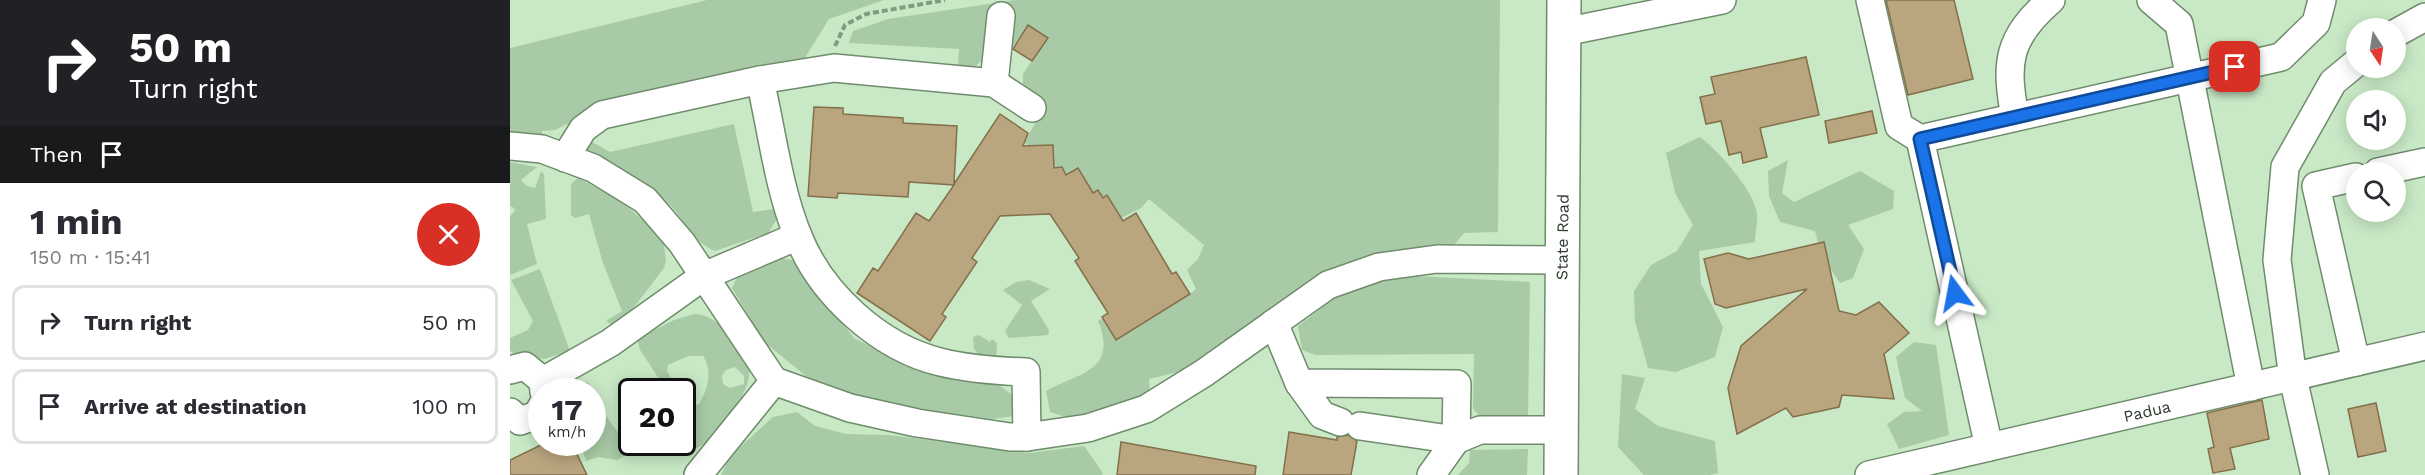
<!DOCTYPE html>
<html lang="en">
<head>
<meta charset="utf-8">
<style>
	body { margin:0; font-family:"Work Sans",sans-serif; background:#f2f2f3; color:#2b2b33; height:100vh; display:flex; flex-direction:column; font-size:22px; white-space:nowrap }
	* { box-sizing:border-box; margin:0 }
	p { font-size:20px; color:#7c7c81 }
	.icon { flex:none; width:33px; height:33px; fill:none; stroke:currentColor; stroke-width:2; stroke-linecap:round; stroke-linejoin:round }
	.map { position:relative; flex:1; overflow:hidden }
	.side { display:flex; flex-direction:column; background:#fff; width:510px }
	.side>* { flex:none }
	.top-card { background:#202124; color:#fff; overflow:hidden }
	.needle { width:39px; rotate:168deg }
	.controls { position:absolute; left:1836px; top:18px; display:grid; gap:12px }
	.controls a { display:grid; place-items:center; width:60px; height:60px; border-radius:50%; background:#fff; box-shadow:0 3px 15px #0003; font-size:30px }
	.speed { position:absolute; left:18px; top:378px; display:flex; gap:12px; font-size:30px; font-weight:700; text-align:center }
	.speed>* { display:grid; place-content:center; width:78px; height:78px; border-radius:50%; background:#fff; box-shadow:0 3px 15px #0003; line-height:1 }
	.speed small { font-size:15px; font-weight:400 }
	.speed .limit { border:3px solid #111; border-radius:9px; background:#fff; color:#111 }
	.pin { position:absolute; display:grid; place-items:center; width:51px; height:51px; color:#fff; margin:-26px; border-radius:12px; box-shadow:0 3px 9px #0006 }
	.me { position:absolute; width:66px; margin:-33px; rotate:347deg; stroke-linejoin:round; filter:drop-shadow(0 0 4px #0008) }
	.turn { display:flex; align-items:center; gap:21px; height:126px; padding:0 30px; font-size:27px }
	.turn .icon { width:78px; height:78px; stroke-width:2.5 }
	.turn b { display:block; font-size:42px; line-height:51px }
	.then { display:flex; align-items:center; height:57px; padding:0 30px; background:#0003; gap:12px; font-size:22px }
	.round { display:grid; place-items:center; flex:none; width:63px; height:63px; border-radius:32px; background:#f2f2f3 }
	.summary { display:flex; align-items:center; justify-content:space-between; height:102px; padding:0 30px }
	h1 { font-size:36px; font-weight:700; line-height:45px }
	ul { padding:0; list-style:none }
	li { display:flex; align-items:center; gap:18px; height:75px; margin:0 12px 9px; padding:0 18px; border:3px solid #e1e1e2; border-radius:12px }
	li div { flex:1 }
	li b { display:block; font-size:22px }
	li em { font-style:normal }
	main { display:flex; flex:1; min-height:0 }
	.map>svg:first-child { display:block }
	.green { fill:#a9caa6; fill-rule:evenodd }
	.building { fill:#b9a57e; stroke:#836f4a; stroke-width:1.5 }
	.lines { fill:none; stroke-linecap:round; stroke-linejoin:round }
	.minor-casing { stroke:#6f8c6c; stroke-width:30 }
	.major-casing { stroke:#6f8c6c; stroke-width:36 }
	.path { stroke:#829a80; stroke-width:4; stroke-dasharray:6 3; stroke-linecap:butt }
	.minor { stroke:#fff; stroke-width:27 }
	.major { stroke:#fff; stroke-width:33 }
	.route-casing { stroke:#114b97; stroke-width:15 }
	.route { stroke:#1a73e8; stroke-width:10 }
	.labels { text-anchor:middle; stroke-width:4.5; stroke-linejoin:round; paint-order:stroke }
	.street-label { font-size:16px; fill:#2c392b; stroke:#fff }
</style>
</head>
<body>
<main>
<section class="side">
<div class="top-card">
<div class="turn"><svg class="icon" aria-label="right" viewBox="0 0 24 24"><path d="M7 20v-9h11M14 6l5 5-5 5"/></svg><div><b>50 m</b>Turn right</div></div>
<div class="then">Then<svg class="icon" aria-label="arrive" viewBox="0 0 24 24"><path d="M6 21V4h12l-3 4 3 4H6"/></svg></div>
</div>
<div class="summary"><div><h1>1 min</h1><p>150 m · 15:41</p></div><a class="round" style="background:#d93025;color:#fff"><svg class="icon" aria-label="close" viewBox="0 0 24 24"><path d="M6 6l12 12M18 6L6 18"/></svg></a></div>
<ul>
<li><svg class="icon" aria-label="right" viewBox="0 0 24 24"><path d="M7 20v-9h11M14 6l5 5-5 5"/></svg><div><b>Turn right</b></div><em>50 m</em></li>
<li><svg class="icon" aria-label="arrive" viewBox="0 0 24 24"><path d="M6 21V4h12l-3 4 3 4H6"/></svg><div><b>Arrive at destination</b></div><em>100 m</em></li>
</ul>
</section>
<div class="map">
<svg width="1915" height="475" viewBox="0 0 1915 475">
	<rect width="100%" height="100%" fill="#c9e9c6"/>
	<!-- green -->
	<g class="green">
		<path d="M197 0H374L319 19 293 61 61 128 57 124 45 130 32 131V137L0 136V48Z"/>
		<path d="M505 0H990L988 232 954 233 938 252 869 257 681 369 639 379 640 392 629 401 562 419 540 412 536 391C567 373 609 372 588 321L593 318 606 340 680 294 686 289 677 270 688 259 694 245 639 199 631 208 611 218 597 196 593 198 588 190 583 193 568 168 556 175 552 167 544 168 543 145 519 146 514 142 536 105 513 87V74L537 38 518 25 502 48 503 14 473 59 465 67 448 65 449 49 339 43 343 31 378 19Z"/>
		<path d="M224 124 243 212 264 209 269 216 258 233 205 251C182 242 176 221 160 205 137 182 104 167 75 153L80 141 100 152Z"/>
		<path d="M1190 137C1208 150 1244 191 1247 213 1248 222 1245 233 1245 242L1189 251 1191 284 1213 327 1205 357 1166 372 1138 368 1125 321 1124 291 1141 265 1167 251 1183 225 1165 193 1156 153Z"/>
		<path d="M1278 160 1272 193 1284 202 1350 171 1384 191 1383 209 1338 225 1354 249 1343 278 1330 283 1311 255 1305 231 1270 222 1259 196 1258 171Z"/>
		<path d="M0 162 27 167 11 180 17 186 25 188 31 171 34 174 36 219 17 224 27 264 0 275V216L5 211 4 208 0 206Z"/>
		<path d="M68 178 111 201 153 238 156 260 154 268 118 315 102 325 96 321 112 311 93 263 79 214 65 218 61 215V184Z"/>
		<path d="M268 258 283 260 344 338 390 362 485 382 505 397 504 416 482 419 359 401 297 377 254 342 222 288 229 273Z"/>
		<path d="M30 269 60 351 34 359 4 356 2 351 0 352V338L18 330 23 321 1 280Z"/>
		<path d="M886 275 1020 282 1018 419H973L963 409 964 354 805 355 792 350 788 326 829 295Z"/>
		<path d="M519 280 540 289 521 301 539 330 538 335 499 338 495 331 512 305 493 290 506 282Z"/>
		<path d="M184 314C211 314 225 346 239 365 245 388 206 445 183 449L173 442V437L185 427 173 411 172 397 182 406 189 404C198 390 203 370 193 356H178L158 365 157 371 168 391H157L130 350 127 339 164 320ZM225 367 234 376V384L220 388 213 384 212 376 216 370Z"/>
		<path d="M469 335 480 342 482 339 487 343 486 358 469 355 464 349 463 337Z"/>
		<path d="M1404 342 1426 345 1439 435 1389 449 1377 424 1394 412 1412 411 1395 398 1386 357Z"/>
		<path d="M1112 374 1135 378 1125 409 1148 426 1205 441 1208 473 1200 475H1134L1108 447Z"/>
		<path d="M78 382 96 416 122 452 107 460 88 457 76 461 73 452 77 443 82 442V392L59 391Z"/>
		<path d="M287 412 305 426 336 434 379 435 519 453 574 446 593 473 592 475H211L220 456 263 417Z"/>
		<path d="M1018 449 1017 475H948L959 463 960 450Z"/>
	</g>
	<!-- building -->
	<g class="building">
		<path d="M1376 0H1444L1463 79 1398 95Z"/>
		<path d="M518 25 538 38 522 61 503 49Z"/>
		<path d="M1296 57 1309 115 1250 128 1257 157 1233 163 1231 152 1219 155 1211 121 1196 124 1190 97 1205 94 1201 77Z"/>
		<path d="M304 107 333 108V114L393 118V123L447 126 444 184 490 114 518 133 513 146 543 145 544 168 552 167 556 175 568 168 583 193 588 190 593 198 597 195 613 221 626 213 662 274 666 272 680 294 606 340 592 317 598 313 565 261 569 258 540 214 490 216 462 258 467 262 432 314 436 317 420 341 347 293 363 268 368 271 406 213 419 221 444 185 399 182 398 197 328 193 327 198 298 196Z"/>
		<path d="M1362 111 1367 133 1319 143 1315 121Z"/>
		<path d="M1314 242 1329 311 1346 315 1369 302 1399 333 1374 354 1384 399 1332 395 1329 407 1283 417 1276 408 1227 434 1218 388 1231 346 1297 289 1216 308 1205 304 1194 259 1218 253 1239 259Z"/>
		<path d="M1752 400 1759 439 1720 448 1725 469 1703 473 1698 449 1704 447 1697 413Z"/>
		<path d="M1866 403 1876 451 1848 457 1838 409Z"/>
		<path d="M779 432 827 440V437L838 435 847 441 841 475H773Z"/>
		<path d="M37 442H61L77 475H0V460Z"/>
		<path d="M611 442 746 466 745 475H607Z"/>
	</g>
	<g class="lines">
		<!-- minor casing -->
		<g class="minor-casing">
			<g id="minor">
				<path d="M1360 0 1389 126 1410 139 1771 57 1806 23 1812 0"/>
				<path d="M1641 0 1669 24 1741 387"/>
				<path d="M1054 32 1212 0"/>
				<path d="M1886 33 1915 17"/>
				<path d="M250 80C262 131 268 187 288 236 311 294 369 347 430 362 458 369 488 371 516 372L517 437"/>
				<path d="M484 83 491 16"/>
				<path d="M1505 117C1495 63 1497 38 1541 0"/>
				<path d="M1410 139 1479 447"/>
				<path d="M0 146 32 149 83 168 135 200 172 243 264 381 340 408 407 423 500 437H517L578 428 636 409 694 373 818 285 869 267 927 259 1051 260"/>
				<path d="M55 158 73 129 92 115 250 80 324 68 484 83 522 108"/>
				<path d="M1868 172 1915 162"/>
				<path d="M764 323 789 383 947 384 946 440 850 426"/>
				<path d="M1846 362 1806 186 1846 177"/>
				<path d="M0 370 15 366 33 381 34 392"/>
				<path d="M33 381 100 343 194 276 288 236"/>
				<path d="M789 383 812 415 830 422"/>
				<path d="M0 412 10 421 27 415 32 406"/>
				<path d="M188 475 264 381"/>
				<path d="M921 475 946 440 970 430H1050"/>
				<path d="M1359 475 1915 346"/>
				<path d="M1805 475 1783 378 1767 260 1775 167 1823 82 1846 63"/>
			</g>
		</g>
		<!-- major casing -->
		<g class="major-casing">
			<path id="major" d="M1051 475 1054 0"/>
		</g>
		<!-- path -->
		<path class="path" d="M325 46 335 25 356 14 435 0"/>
		<!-- minor -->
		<use href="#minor" class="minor"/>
		<!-- major -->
		<use href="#major" class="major"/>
	</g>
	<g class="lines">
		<!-- route casing -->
		<g class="route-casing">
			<path id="route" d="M1445 293 1410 139 1725 67"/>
		</g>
		<!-- route -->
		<use href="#route" class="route"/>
	</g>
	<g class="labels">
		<!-- street labels -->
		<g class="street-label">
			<text transform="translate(1052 237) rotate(-89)" y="6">State Road</text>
			<text transform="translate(1637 411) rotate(-13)" y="6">Padua</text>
		</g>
	</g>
</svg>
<div class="controls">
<a><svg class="needle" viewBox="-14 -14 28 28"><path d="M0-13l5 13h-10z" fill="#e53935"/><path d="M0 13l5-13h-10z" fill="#7c7c81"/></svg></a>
<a><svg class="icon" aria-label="sound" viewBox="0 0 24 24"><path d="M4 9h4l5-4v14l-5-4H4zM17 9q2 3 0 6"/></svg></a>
<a><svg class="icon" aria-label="search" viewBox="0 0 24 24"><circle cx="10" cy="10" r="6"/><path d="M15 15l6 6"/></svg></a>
</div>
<div class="speed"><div>17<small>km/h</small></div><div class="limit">20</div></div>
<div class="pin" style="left:1725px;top:67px;background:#d93025"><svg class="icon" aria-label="arrive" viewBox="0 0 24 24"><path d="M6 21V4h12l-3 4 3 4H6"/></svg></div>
<svg class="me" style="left:1445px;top:293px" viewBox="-20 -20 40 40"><path d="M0-17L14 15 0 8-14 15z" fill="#1a73e8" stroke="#fff" stroke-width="4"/></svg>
</div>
</main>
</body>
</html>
